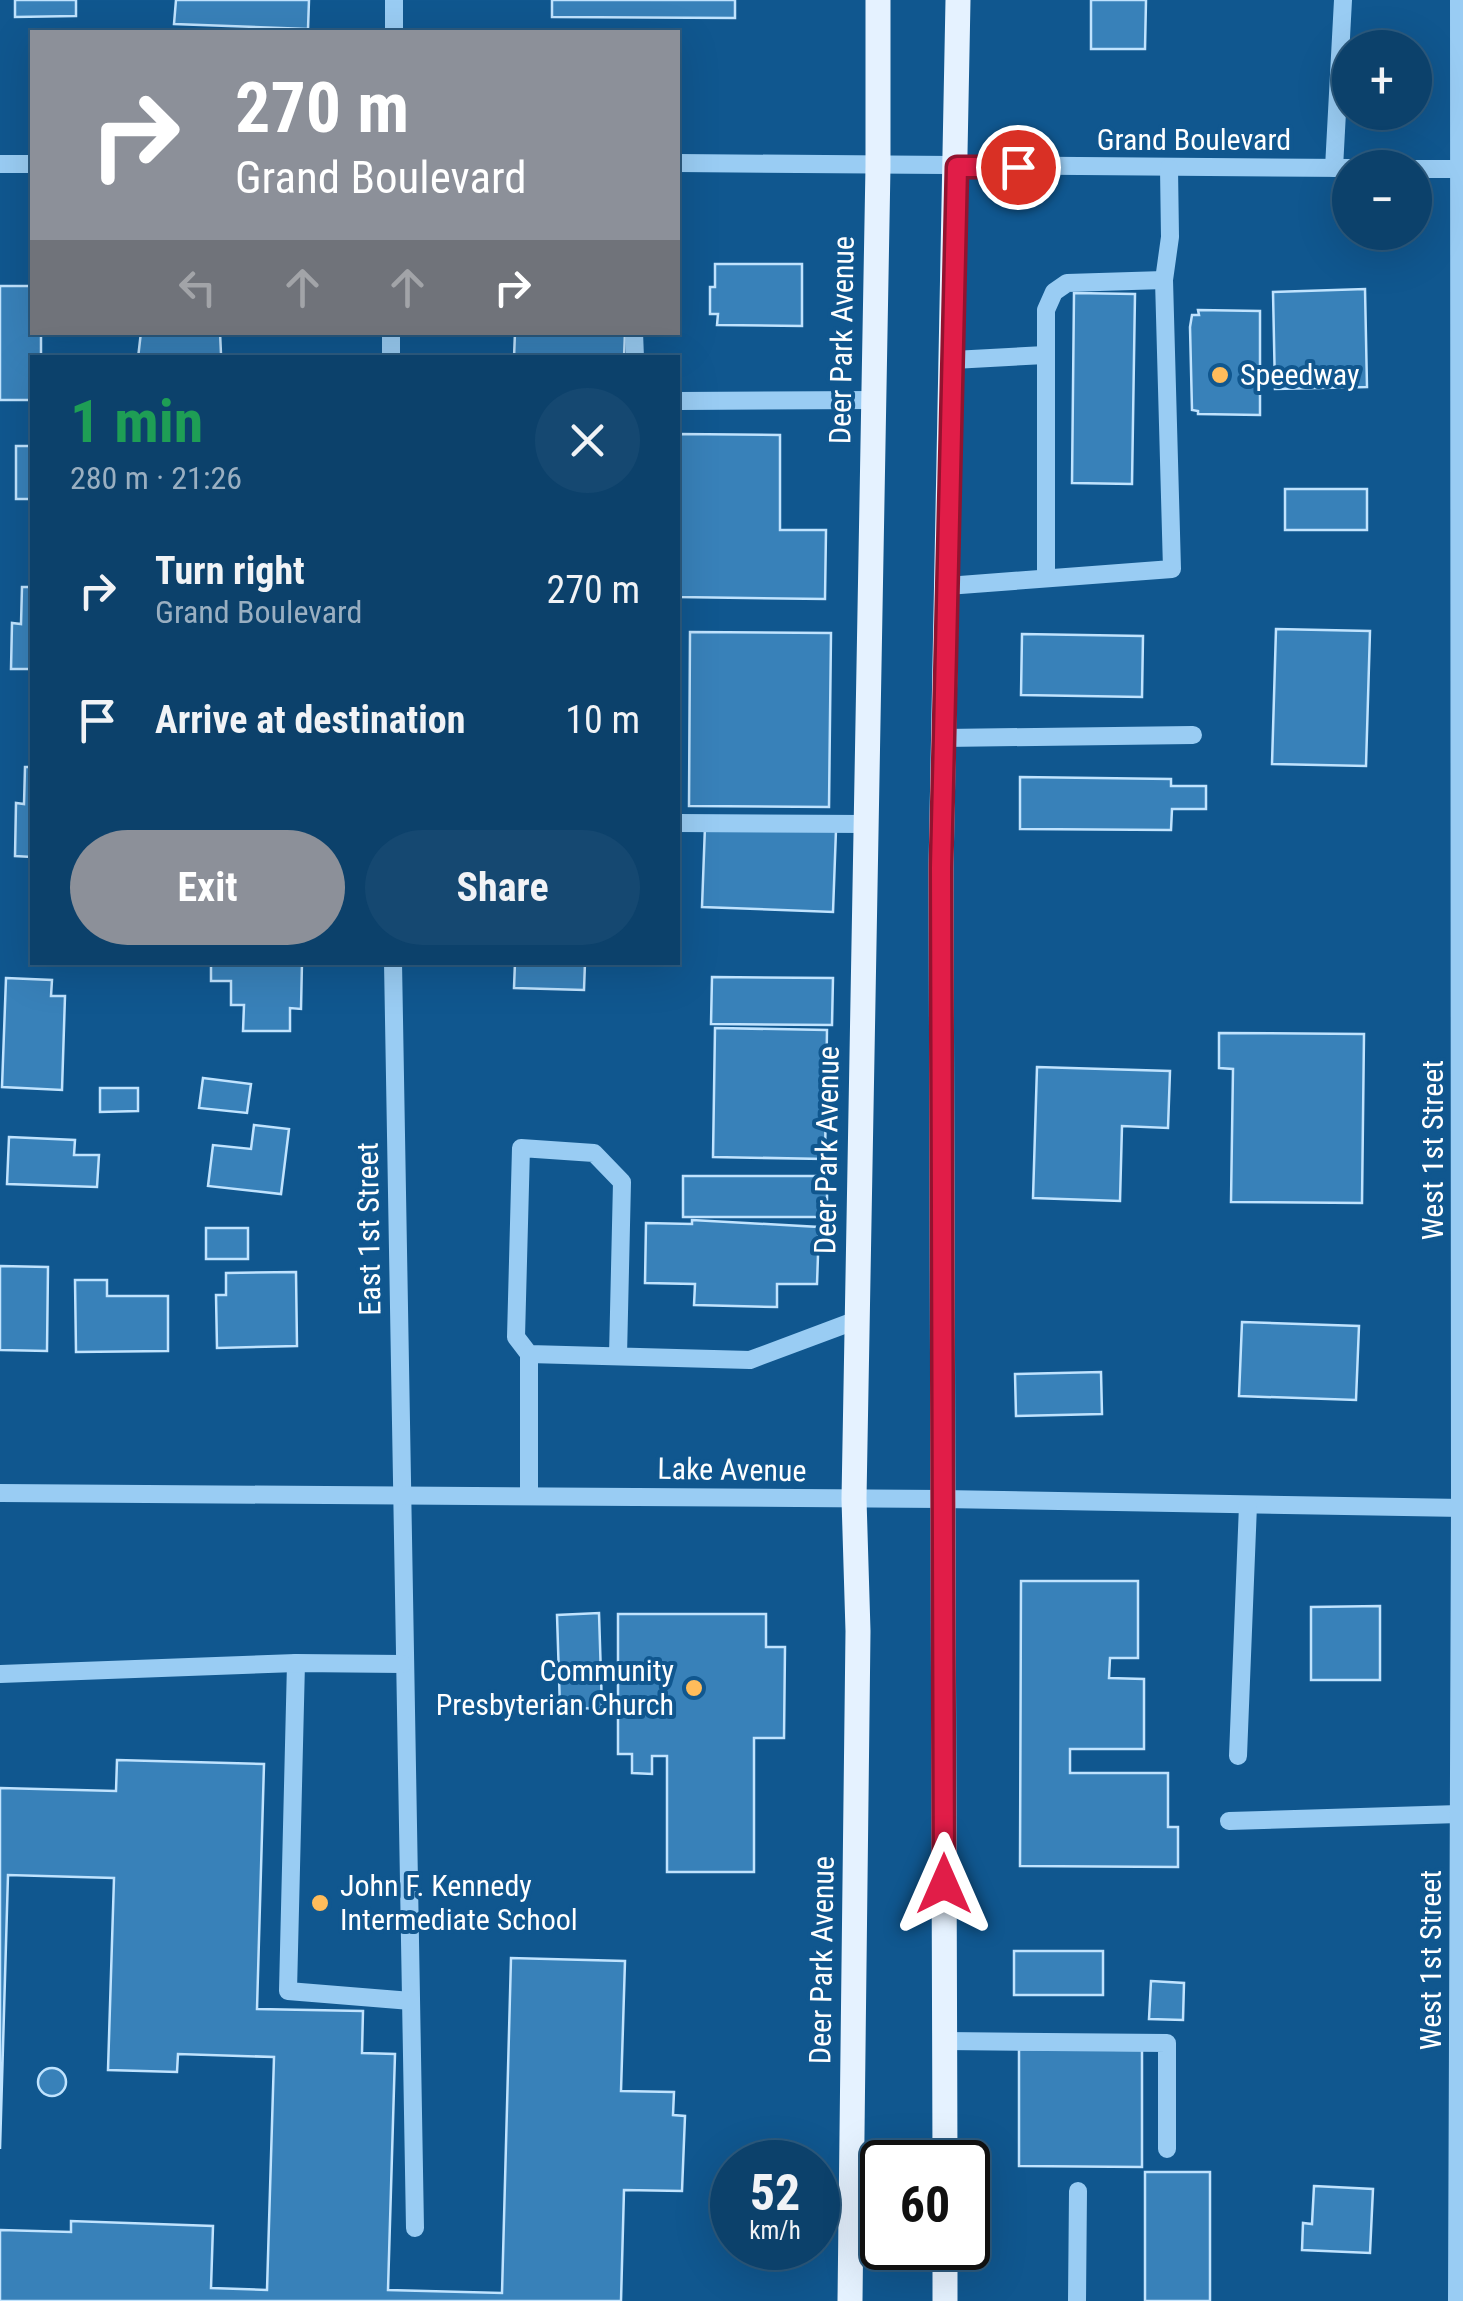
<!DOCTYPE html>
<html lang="en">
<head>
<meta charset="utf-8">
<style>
	body { margin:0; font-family:"Roboto Condensed",sans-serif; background:#154871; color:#f1f3f6; height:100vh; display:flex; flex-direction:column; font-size:38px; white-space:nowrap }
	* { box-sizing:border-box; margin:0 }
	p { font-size:32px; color:#9aafc1 }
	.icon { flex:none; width:55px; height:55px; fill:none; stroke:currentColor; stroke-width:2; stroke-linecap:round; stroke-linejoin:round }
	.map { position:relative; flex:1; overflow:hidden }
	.details { position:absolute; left:30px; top:355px; width:650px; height:610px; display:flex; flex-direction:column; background:#0c416b; border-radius:0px; box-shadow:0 10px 40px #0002,0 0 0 2px #2c5a7e }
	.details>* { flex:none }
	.top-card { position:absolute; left:30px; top:30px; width:650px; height:305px; border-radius:0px; box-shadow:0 10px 40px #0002,0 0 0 2px #2c5a7e; background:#8c9099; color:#fff; overflow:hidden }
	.controls { position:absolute; left:1332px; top:30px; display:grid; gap:20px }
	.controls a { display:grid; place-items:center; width:100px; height:100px; border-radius:50%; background:#0c416b; box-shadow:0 10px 40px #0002,0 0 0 2px #2c5a7e; font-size:50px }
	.speed { position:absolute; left:710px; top:2140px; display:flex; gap:20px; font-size:50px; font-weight:700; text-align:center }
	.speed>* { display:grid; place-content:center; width:130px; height:130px; border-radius:50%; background:#0c416b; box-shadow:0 10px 40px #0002,0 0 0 2px #2c5a7e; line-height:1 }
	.speed small { font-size:25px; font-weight:400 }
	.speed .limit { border:5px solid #111; border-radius:15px; background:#fff; color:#111 }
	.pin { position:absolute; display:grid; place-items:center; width:85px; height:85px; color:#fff; margin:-42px; border:5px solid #fff; border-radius:50%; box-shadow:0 2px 10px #0007 }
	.me { position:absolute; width:110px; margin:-55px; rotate:0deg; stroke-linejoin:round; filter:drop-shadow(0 0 8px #0008) }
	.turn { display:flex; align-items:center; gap:35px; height:210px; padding:0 40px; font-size:45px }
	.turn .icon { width:130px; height:130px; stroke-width:2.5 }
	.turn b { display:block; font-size:70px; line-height:85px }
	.lanes { display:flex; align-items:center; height:95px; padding:0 40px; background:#0003; justify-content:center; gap:50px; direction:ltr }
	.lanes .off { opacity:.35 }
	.round { display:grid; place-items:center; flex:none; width:105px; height:105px; border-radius:52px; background:#154871 }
	.headline { display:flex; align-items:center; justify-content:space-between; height:170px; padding:0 40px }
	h1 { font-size:60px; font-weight:700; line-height:75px; color:#1e9e55 }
	.cta { display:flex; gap:20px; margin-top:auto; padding:20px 40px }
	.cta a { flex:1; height:115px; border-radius:60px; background:#8c9099; color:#fff; font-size:40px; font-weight:700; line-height:115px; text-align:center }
	.cta a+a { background:#154871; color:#f1f3f6 }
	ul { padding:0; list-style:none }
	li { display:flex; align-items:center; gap:30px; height:130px; padding:0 40px }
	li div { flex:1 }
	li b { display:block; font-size:38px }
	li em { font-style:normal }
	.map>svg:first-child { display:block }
	.building { fill:#3881b9; stroke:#c0e3fe; stroke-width:2.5 }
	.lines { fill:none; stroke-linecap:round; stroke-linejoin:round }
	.minor { stroke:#99ccf3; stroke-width:18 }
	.major { stroke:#e5f2ff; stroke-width:25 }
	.route-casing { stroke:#92132f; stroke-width:25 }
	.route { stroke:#e11d48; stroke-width:18 }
	.poi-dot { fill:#ffbc5b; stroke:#10578f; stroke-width:4 }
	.labels { text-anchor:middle; stroke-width:8; stroke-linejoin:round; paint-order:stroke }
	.street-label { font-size:30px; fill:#fff; stroke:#10578f }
	.poi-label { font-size:30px; fill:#fff; stroke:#10578f; text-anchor:start }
</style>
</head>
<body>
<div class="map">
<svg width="1463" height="2301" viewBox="0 0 1463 2301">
	<rect width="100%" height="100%" fill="#10578f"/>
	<!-- building -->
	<g class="building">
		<path d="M15 0H76V16L15 17Z"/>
		<path d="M176 0H309L308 29 174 24Z"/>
		<path d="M552 0H735V18L552 17Z"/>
		<path d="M1091 0H1146L1145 49H1091Z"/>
		<path d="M715 264H802V326L717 325 718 314H710V287H715Z"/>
		<path d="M0 286H32V332H41V358H32V400H0Z"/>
		<path d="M1365 289 1367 387 1275 389 1273 292Z"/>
		<path d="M1074 293 1135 294 1132 484 1072 483Z"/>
		<path d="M1198 310 1260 311V415L1198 414V411L1192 410 1190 327 1192 315H1199Z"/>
		<path d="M141 332H220L221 354 138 358Z"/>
		<path d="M515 332H625L624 358H514Z"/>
		<path d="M678 434 780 435V530H826L825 599 678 597Z"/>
		<rect x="16" y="446" width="16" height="53"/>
		<rect x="1285" y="489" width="82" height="41"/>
		<path d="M22 587H32V669H11L12 623 21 624Z"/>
		<path d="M1276 629 1370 631 1366 766 1272 764Z"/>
		<path d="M690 632 831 633 829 807 689 806Z"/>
		<path d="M1022 634 1143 636 1142 697 1021 695Z"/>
		<path d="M25 767H32V857L15 856 16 803 24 804Z"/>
		<path d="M1020 777 1171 779V786H1206V809H1172L1171 830 1020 829Z"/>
		<path d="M705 826 836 830 833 912 702 907Z"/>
		<path d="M211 962H302L301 1009 290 1008V1031H243L244 1005H231V981H211Z"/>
		<path d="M515 962H585L584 990 514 988Z"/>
		<path d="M712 977 833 978 832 1025 711 1024Z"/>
		<path d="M6 978 52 980 51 996H65L62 1090 2 1087Z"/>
		<path d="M715 1028 827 1030 825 1159 713 1157Z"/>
		<path d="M1219 1033 1364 1034 1362 1203 1231 1202 1233 1069 1219 1068Z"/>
		<path d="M1037 1067 1170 1071 1168 1128 1122 1126 1120 1201 1033 1198Z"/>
		<path d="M203 1078 251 1084 247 1113 199 1108Z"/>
		<path d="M100 1088H138V1111L100 1112Z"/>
		<path d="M254 1125 289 1129 281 1194 208 1186 213 1145 251 1149Z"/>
		<path d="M9 1137 75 1140 74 1155H99L97 1187 7 1184Z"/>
		<rect x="683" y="1176" width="144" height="41"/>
		<path d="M692 1220 819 1227 817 1284H777V1307L694 1305 695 1284 645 1283 646 1223 692 1224Z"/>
		<rect x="206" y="1228" width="42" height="31"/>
		<path d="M0 1266 48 1267 47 1351 0 1350Z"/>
		<path d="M296 1272 297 1346 217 1348 216 1295H226V1273Z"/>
		<path d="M75 1280H107V1296H168V1351L76 1352Z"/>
		<path d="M1242 1322 1359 1326 1356 1400 1239 1396Z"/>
		<path d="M1101 1372 1102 1414 1016 1416 1015 1374Z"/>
		<path d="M1021 1581H1138V1658H1110L1109 1678 1144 1679V1749H1070V1773H1168V1827H1178V1867L1020 1866Z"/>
		<path d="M1380 1606V1680H1311V1607Z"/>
		<path d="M599 1613 602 1708 560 1709 557 1615Z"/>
		<path d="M618 1614H766V1647H785L784 1738H754V1872H667V1756H652V1774L632 1773V1754H618Z"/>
		<path d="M117 1760 264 1764 257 2009 363 2011 362 2053 395 2054 388 2290 502 2293 511 1958 625 1961 621 2091 674 2092 673 2115 685 2116 682 2191 624 2190 621 2301H0V2230L71 2232V2221L213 2226 211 2288 267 2290 274 2057 178 2054 177 2072 108 2070 114 1878 8 1875 0 2149V1788L116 1791Z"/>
		<rect x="1014" y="1951" width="89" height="44"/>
		<path d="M1151 1981 1184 1983 1183 2020 1149 2019Z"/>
		<path d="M1019 2049 1142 2050V2167L1019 2166Z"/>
		<circle cx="52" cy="2082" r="14"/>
		<rect x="1145" y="2172" width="65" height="129"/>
		<path d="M1314 2186 1373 2189 1370 2253 1302 2250 1303 2223 1312 2224Z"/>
	</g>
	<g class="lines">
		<!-- minor -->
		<g class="minor">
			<path d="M394 32V0"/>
			<path d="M678 163 1350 168"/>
			<path d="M0 164H32"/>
			<path d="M1334 168 1343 0"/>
			<path d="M1415 169H1463"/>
			<path d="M634 332 635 358"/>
			<path d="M391 358V332"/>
			<path d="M953 360 1045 355"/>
			<path d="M678 401 874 400"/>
			<path d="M1046 578V310L1054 292 1067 283 1164 280"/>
			<path d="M947 586 1172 569 1164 280 1170 237 1169 168"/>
			<path d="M944 738 1193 735"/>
			<path d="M678 823 866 824"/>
			<path d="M393 962 415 2228"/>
			<path d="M618 1356 622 1182 594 1153 521 1148 516 1337 529 1354 750 1360 857 1320"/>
			<path d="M0 1493 942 1499 1463 1508"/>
			<path d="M529 1496V1354"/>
			<path d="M296 1663 288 1991 411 2001"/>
			<path d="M0 1674 296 1663 403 1664"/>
			<path d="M1238 1756 1248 1505"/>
			<path d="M1229 1821 1459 1814"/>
			<path d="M945 2041 1167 2043V2149"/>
			<path d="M1077 2301 1078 2191"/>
			<path d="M1457 2301 1460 1508 1459 0"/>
		</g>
		<!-- major -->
		<g class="major">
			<path d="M945 2162 941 868 958 0"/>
			<path d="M945 2248V2301"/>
			<path d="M850 2301 858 1631 854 1499 878 166V0"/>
		</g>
	</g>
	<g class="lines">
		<!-- route casing -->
		<g class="route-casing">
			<path id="route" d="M944 1884 941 868 957 167H1018"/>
		</g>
		<!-- route -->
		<use href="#route" class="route"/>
	</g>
	<!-- markers -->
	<g class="poi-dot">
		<circle cx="1220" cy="375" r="10"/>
		<circle cx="694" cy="1688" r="10"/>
		<circle cx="320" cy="1903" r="10"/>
	</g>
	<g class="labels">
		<!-- street labels -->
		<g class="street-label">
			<text x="1194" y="150">Grand Boulevard</text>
			<text transform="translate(842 340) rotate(-89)" y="10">Deer Park Avenue</text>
			<text transform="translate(827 1150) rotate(-89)" y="10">Deer Park Avenue</text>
			<text transform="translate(1433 1150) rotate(-90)" y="10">West 1st Street</text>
			<text transform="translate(369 1229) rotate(-91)" y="10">East 1st Street</text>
			<text transform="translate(732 1470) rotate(1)" y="10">Lake Avenue</text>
			<text transform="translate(822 1960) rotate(-89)" y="10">Deer Park Avenue</text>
			<text transform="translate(1431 1960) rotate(-90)" y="10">West 1st Street</text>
		</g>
		<!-- poi labels -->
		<g class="poi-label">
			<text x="1240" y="385">Speedway</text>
			<text x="674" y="1681" text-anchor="end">Community<tspan x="674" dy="34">Presbyterian Church</tspan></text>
			<text x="340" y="1896">John F. Kennedy<tspan x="340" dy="34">Intermediate School</tspan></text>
		</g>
	</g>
</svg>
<div class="controls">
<a>+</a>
<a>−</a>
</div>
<div class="speed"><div>52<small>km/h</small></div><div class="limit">60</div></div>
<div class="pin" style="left:1018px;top:167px;background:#d93025"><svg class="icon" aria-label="arrive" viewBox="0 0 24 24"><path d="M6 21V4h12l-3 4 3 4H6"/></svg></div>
<svg class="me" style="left:944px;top:1884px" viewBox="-20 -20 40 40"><path d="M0-17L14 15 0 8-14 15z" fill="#e11d48" stroke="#fff" stroke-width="4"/></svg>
<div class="top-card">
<div class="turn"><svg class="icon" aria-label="right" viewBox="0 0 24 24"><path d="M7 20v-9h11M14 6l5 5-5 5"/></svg><div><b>270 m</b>Grand Boulevard</div></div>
<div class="lanes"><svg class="icon off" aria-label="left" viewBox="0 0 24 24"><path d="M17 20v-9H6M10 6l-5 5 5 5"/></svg><svg class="icon off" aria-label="ahead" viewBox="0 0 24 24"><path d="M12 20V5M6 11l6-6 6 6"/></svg><svg class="icon off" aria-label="ahead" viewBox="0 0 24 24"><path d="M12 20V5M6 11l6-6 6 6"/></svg><svg class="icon" aria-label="right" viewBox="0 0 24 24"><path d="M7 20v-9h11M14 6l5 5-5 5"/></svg></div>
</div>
<section class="details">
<div class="headline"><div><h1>1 min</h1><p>280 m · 21:26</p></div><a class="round"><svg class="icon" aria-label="close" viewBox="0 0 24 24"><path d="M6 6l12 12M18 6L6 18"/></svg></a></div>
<ul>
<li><svg class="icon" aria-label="right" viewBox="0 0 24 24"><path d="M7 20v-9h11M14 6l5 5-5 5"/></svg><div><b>Turn right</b><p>Grand Boulevard</p></div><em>270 m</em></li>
<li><svg class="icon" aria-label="arrive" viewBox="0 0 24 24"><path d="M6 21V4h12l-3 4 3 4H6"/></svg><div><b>Arrive at destination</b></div><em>10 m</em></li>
</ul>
<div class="cta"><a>Exit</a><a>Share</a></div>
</section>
</div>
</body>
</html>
